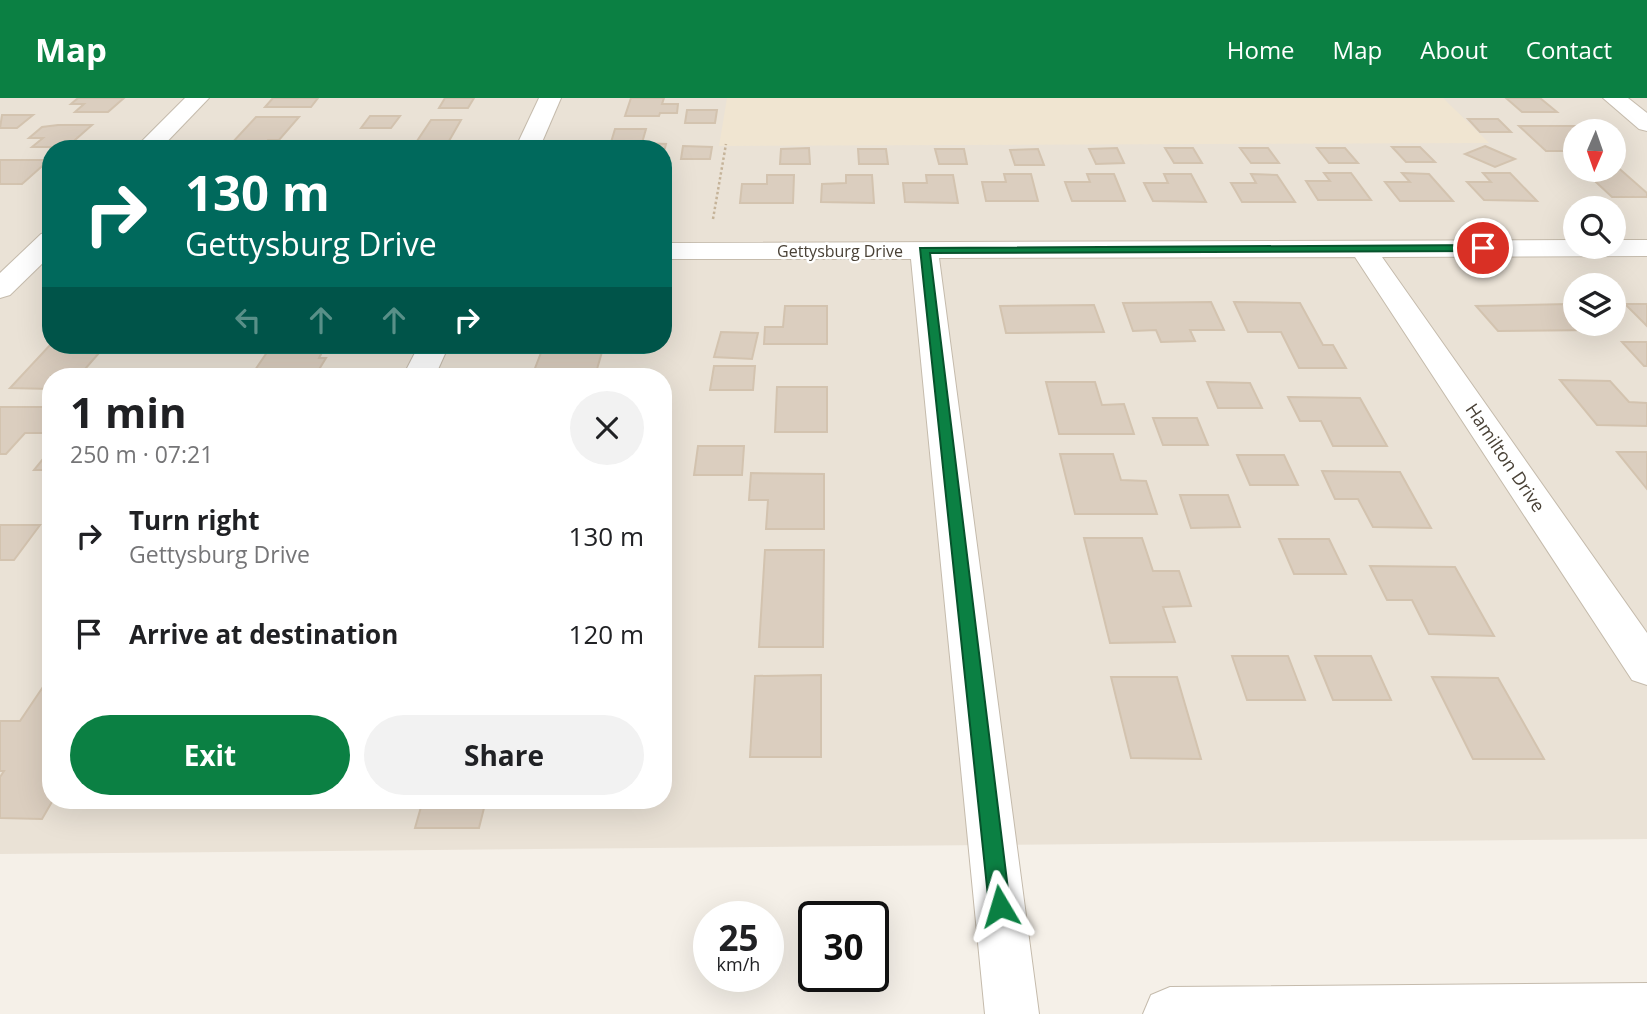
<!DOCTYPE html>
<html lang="en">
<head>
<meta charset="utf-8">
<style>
	body { margin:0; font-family:"Open Sans",sans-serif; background:#f2f2f2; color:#202124; height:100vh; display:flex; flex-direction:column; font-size:26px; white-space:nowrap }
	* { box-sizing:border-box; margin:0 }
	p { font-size:23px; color:#757577 }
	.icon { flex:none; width:38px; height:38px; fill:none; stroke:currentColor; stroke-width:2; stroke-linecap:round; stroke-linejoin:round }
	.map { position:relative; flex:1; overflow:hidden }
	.panel { position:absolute; left:42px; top:270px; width:630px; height:441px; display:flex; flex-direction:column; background:#fff; border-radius:28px; box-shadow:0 7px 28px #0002 }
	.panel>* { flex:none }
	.guide { position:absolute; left:42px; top:42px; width:630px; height:214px; border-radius:28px; box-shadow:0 7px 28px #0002; background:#00695c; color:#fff; overflow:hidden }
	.needle { width:46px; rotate:182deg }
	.controls { position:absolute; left:1563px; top:21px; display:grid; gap:14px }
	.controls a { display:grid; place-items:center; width:63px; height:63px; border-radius:50%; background:#fff; box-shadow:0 7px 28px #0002; font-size:35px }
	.speed { position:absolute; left:693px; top:803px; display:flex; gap:14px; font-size:35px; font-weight:700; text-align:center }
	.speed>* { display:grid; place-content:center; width:91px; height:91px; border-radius:50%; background:#fff; box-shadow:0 7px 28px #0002; line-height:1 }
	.speed small { font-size:18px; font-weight:400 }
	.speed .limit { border:4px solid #111; border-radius:10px; background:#fff; color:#111 }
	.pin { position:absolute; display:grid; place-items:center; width:60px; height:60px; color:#fff; margin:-30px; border:4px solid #fff; border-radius:50%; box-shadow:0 2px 7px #0007 }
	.me { position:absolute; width:77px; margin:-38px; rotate:353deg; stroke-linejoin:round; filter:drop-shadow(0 0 5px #0008) }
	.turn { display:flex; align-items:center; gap:24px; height:147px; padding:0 28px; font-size:32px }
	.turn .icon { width:91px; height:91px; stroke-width:2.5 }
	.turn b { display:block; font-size:49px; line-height:60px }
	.lanes { display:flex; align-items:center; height:66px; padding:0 28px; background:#0003; justify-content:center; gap:35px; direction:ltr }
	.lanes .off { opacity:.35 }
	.round { display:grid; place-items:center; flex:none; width:74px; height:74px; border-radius:37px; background:#f2f2f2 }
	.headline { display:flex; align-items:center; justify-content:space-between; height:119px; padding:0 28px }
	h1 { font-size:42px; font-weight:700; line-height:52px }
	.button { display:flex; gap:14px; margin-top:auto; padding:14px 28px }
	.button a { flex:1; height:80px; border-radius:42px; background:#0b8043; color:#fff; font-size:28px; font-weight:700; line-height:80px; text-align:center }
	.button a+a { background:#f2f2f2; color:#202124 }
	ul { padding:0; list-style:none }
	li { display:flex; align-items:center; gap:21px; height:98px; padding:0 28px }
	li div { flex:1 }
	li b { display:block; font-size:26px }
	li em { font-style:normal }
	header { display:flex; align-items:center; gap:42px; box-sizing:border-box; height:98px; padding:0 35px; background:#0b8043; color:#fff }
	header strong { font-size:33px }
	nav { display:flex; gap:38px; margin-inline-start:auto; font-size:24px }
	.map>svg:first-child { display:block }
	.residential { fill:#eae2d6; fill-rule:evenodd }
	.education { fill:#f0e5d1 }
	.building { fill:#dbcebf; stroke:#d3c3af; stroke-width:2 }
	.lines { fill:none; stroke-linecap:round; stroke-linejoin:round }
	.minor-casing { stroke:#c5bbac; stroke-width:2 }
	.tertiary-casing { stroke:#c5bbac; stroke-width:2 }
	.path { stroke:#c5b399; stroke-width:2.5; stroke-dasharray:2.5 2.5; stroke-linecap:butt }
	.minor { fill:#fff; fill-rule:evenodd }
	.tertiary { fill:#fff; fill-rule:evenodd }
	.route { fill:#0b8043; stroke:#07532c; stroke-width:2 }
	.labels { text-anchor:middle; stroke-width:5; stroke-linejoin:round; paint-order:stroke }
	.far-street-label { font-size:16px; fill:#494136; stroke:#fff }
	.street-label { font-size:18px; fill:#494136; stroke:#fff }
</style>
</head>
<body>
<header>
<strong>Map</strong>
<nav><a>Home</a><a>Map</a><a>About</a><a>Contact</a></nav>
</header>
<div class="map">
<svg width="1647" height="916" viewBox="0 0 1647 916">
	<rect width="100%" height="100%" fill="#f5f0e8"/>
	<!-- residential -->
	<path class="residential" d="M0 0H1647V741L0 756ZM1575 33H1614V72H1575ZM51 51H663V247H51ZM1575 110H1614V149H1575ZM1575 187H1614V226H1575ZM51 278H663V702H51Z"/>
	<!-- education -->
	<path class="education" d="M727 0H1443L1489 45 719 48Z"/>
	<!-- building -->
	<g class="building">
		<path d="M78 0H124L108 14H75L84 6H71Z"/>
		<path d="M273 0H318L311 9H265Z"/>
		<path d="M445 0H474L468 10H439Z"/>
		<path d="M631 0H664L662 6H678L677 15H660L659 18H625Z"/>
		<path d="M1506 0H1540L1557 14H1522Z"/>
		<path d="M687 12H717L715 25H685Z"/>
		<path d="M2 17H33L17 30H0Z"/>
		<path d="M370 18H400L391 30H361Z"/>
		<path d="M256 19H299L279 42H268L265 46H231Z"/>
		<path d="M1468 21H1498L1511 34H1480Z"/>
		<path d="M431 22H461L449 43H417Z"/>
		<path d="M58 27H92L67 49H32L43 40H29L42 29Z"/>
		<path d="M1519 28H1575L1581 33H1575V53H1546Z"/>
		<path d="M615 31H646L642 45 666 46 664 54 663 51H609Z"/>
		<path d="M683 48 712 49 710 61H681Z"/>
		<path d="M1485 48 1515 61 1495 69 1465 56Z"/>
		<path d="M1392 49H1420L1435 64H1406Z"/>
		<path d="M809 50 810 66H780L781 51Z"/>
		<path d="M1117 50 1124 65 1096 66 1089 51Z"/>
		<path d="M1165 50H1193L1202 65H1174Z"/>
		<path d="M1240 50H1268L1279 65H1251Z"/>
		<path d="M1317 50H1345L1358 65H1329Z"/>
		<path d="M858 51H886L888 66H859Z"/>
		<path d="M935 51H964L967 66H939Z"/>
		<path d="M1038 51 1044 67H1015L1010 52Z"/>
		<path d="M0 62H49L22 86H0Z"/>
		<path d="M1614 66 1647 95V99H1612L1583 72H1614Z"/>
		<path d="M1324 75H1351L1371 102H1318L1306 83H1330Z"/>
		<path d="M1402 75 1429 76 1453 103H1400L1385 84H1410Z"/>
		<path d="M1483 75H1510L1537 103 1484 102 1467 84H1491Z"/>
		<path d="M1004 76H1031L1038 103H986L982 84H1006Z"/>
		<path d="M1087 76H1114L1125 103H1072L1065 84H1090Z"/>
		<path d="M1164 76H1191L1206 104 1153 103 1144 85H1168Z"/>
		<path d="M1251 76 1277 77 1295 104H1242L1231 85H1256Z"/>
		<path d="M767 77H794L793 105H740L742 86H767Z"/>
		<path d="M846 77H872L874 105 821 104 822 86 846 85Z"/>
		<path d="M926 77H953L958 105 905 104 903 85H927Z"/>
		<path d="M1211 204 1224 232H1190L1195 243 1161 244 1156 232 1133 233 1123 205Z"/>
		<path d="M1234 204 1300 205 1323 247H1333L1346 270H1299L1281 234H1248Z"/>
		<path d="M1568 206 1575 213V226H1587L1593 232 1498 233 1476 208Z"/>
		<path d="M1625 206H1647V228Z"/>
		<path d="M1094 207 1104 234 1006 235 1000 208Z"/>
		<path d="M785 208H827V246H764L765 229H783Z"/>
		<path d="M721 234 758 235 752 261 714 259Z"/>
		<path d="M1622 244H1647V268H1644Z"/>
		<path d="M51 246 106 247 79 278H51V291L10 290Z"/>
		<path d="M272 247H326L319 260H326L315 278H251Z"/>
		<path d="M544 247H604L595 278H532Z"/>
		<path d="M714 268H755L753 292H710Z"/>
		<path d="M1560 282 1610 283 1629 304 1647 305V328L1597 327Z"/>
		<path d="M1046 284H1095L1102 307 1124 306 1134 336H1059Z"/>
		<path d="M1207 284 1250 285 1262 310H1218Z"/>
		<path d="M777 289H827V334H775Z"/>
		<path d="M1288 299 1360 300 1387 348H1333L1321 323H1300Z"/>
		<path d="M0 309H51V331L48 335H25L6 356H0Z"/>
		<path d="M1153 320H1197L1208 347H1163Z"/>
		<path d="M698 348H744L742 377H694Z"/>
		<path d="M51 351V372H34Z"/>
		<path d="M1617 354H1647V391Z"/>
		<path d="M1060 356H1113L1121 382 1146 383 1157 416H1075Z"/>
		<path d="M1237 357H1284L1298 387H1250Z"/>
		<path d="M1322 373 1400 374 1431 430 1373 429 1358 401H1335Z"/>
		<path d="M751 375 824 376V431H766L768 402H749Z"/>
		<path d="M1180 397H1228L1240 429 1191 430Z"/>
		<path d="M0 427H40L14 462H0Z"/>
		<path d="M1084 440H1142L1153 473H1179L1191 508 1163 509 1175 544 1110 545Z"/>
		<path d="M1279 441H1329L1346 476H1294Z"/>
		<path d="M765 452H824L823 549H759Z"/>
		<path d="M1370 468 1455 469 1494 538 1429 536 1412 502H1387Z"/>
		<path d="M1232 558H1288L1305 602H1247Z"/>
		<path d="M1315 558H1371L1391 602H1333Z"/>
		<path d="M51 577V702H53L42 721 0 720V679L4 673H0V623H20Z"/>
		<path d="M821 577V659H750L755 578Z"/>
		<path d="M1111 579H1177L1201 661 1131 660Z"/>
		<path d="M1432 579 1498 580 1544 661H1473Z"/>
		<path d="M423 702H486L479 730H415Z"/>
	</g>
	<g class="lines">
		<!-- minor casing -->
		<g class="minor-casing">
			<g id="minor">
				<path d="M185 0H209L160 51H134Z"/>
				<path d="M539 0H561L539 51H515Z"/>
				<path d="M1603 0H1628L1647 15V33L1639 31Z"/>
				<path d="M51 134V157L10 197 0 200V175L41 136Z"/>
				<path d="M1575 142V149H1614V142H1647V158L1382 159 1647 535V587L1632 582 1355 159 939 160 1039 916H985L911 161H663V145Z"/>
				<path d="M419 247H449L435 278H403Z"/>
			</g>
		</g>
		<!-- tertiary casing -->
		<g class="tertiary-casing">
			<path id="tertiary" d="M1647 885V916H1143L1151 897 1170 889Z"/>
		</g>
		<!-- path -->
		<path class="path" d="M713 121 726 46"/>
		<!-- minor -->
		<use href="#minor" class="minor"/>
		<!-- tertiary -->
		<use href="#tertiary" class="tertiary"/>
	</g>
	<!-- route -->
	<path class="route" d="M1483 147 1487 148V153L930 155 1010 808 1007 816 1000 819 992 816 989 808 920 150Z"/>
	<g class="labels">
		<!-- far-street labels -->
		<g class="far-street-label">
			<text x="840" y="159">Gettysburg Drive</text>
		</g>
		<!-- street labels -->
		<g class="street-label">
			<text transform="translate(1505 360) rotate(56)" y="6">Hamilton Drive</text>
		</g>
	</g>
</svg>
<div class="controls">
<a><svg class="needle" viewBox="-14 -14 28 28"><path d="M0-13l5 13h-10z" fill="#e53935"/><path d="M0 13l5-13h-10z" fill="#757577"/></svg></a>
<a><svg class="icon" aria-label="search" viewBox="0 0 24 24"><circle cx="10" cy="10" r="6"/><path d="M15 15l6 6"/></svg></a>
<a><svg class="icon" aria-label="layers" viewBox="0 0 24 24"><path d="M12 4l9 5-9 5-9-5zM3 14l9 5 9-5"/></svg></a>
</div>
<div class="speed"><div>25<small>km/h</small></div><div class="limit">30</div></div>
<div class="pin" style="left:1483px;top:150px;background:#d93025"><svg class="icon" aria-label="arrive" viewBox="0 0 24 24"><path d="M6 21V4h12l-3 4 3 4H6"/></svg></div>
<svg class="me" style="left:1000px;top:808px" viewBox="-20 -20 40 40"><path d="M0-17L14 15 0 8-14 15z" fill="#0b8043" stroke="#fff" stroke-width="4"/></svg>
<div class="guide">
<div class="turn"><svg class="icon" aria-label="right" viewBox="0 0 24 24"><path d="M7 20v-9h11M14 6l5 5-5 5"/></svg><div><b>130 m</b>Gettysburg Drive</div></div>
<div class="lanes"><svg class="icon off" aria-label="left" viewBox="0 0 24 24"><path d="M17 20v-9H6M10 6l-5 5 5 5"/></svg><svg class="icon off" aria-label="ahead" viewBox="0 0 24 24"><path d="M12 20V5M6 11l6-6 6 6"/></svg><svg class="icon off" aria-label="ahead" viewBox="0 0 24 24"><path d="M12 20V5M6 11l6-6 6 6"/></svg><svg class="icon" aria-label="right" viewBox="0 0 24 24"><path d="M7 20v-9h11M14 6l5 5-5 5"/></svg></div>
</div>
<section class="panel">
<div class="headline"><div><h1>1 min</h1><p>250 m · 07:21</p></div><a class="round"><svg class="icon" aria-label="close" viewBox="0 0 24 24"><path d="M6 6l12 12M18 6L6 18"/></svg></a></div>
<ul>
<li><svg class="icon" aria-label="right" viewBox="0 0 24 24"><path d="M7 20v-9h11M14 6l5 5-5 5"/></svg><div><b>Turn right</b><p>Gettysburg Drive</p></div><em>130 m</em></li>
<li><svg class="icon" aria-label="arrive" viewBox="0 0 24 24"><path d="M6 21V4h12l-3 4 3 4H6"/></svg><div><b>Arrive at destination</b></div><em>120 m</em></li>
</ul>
<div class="button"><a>Exit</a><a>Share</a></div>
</section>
</div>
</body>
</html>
